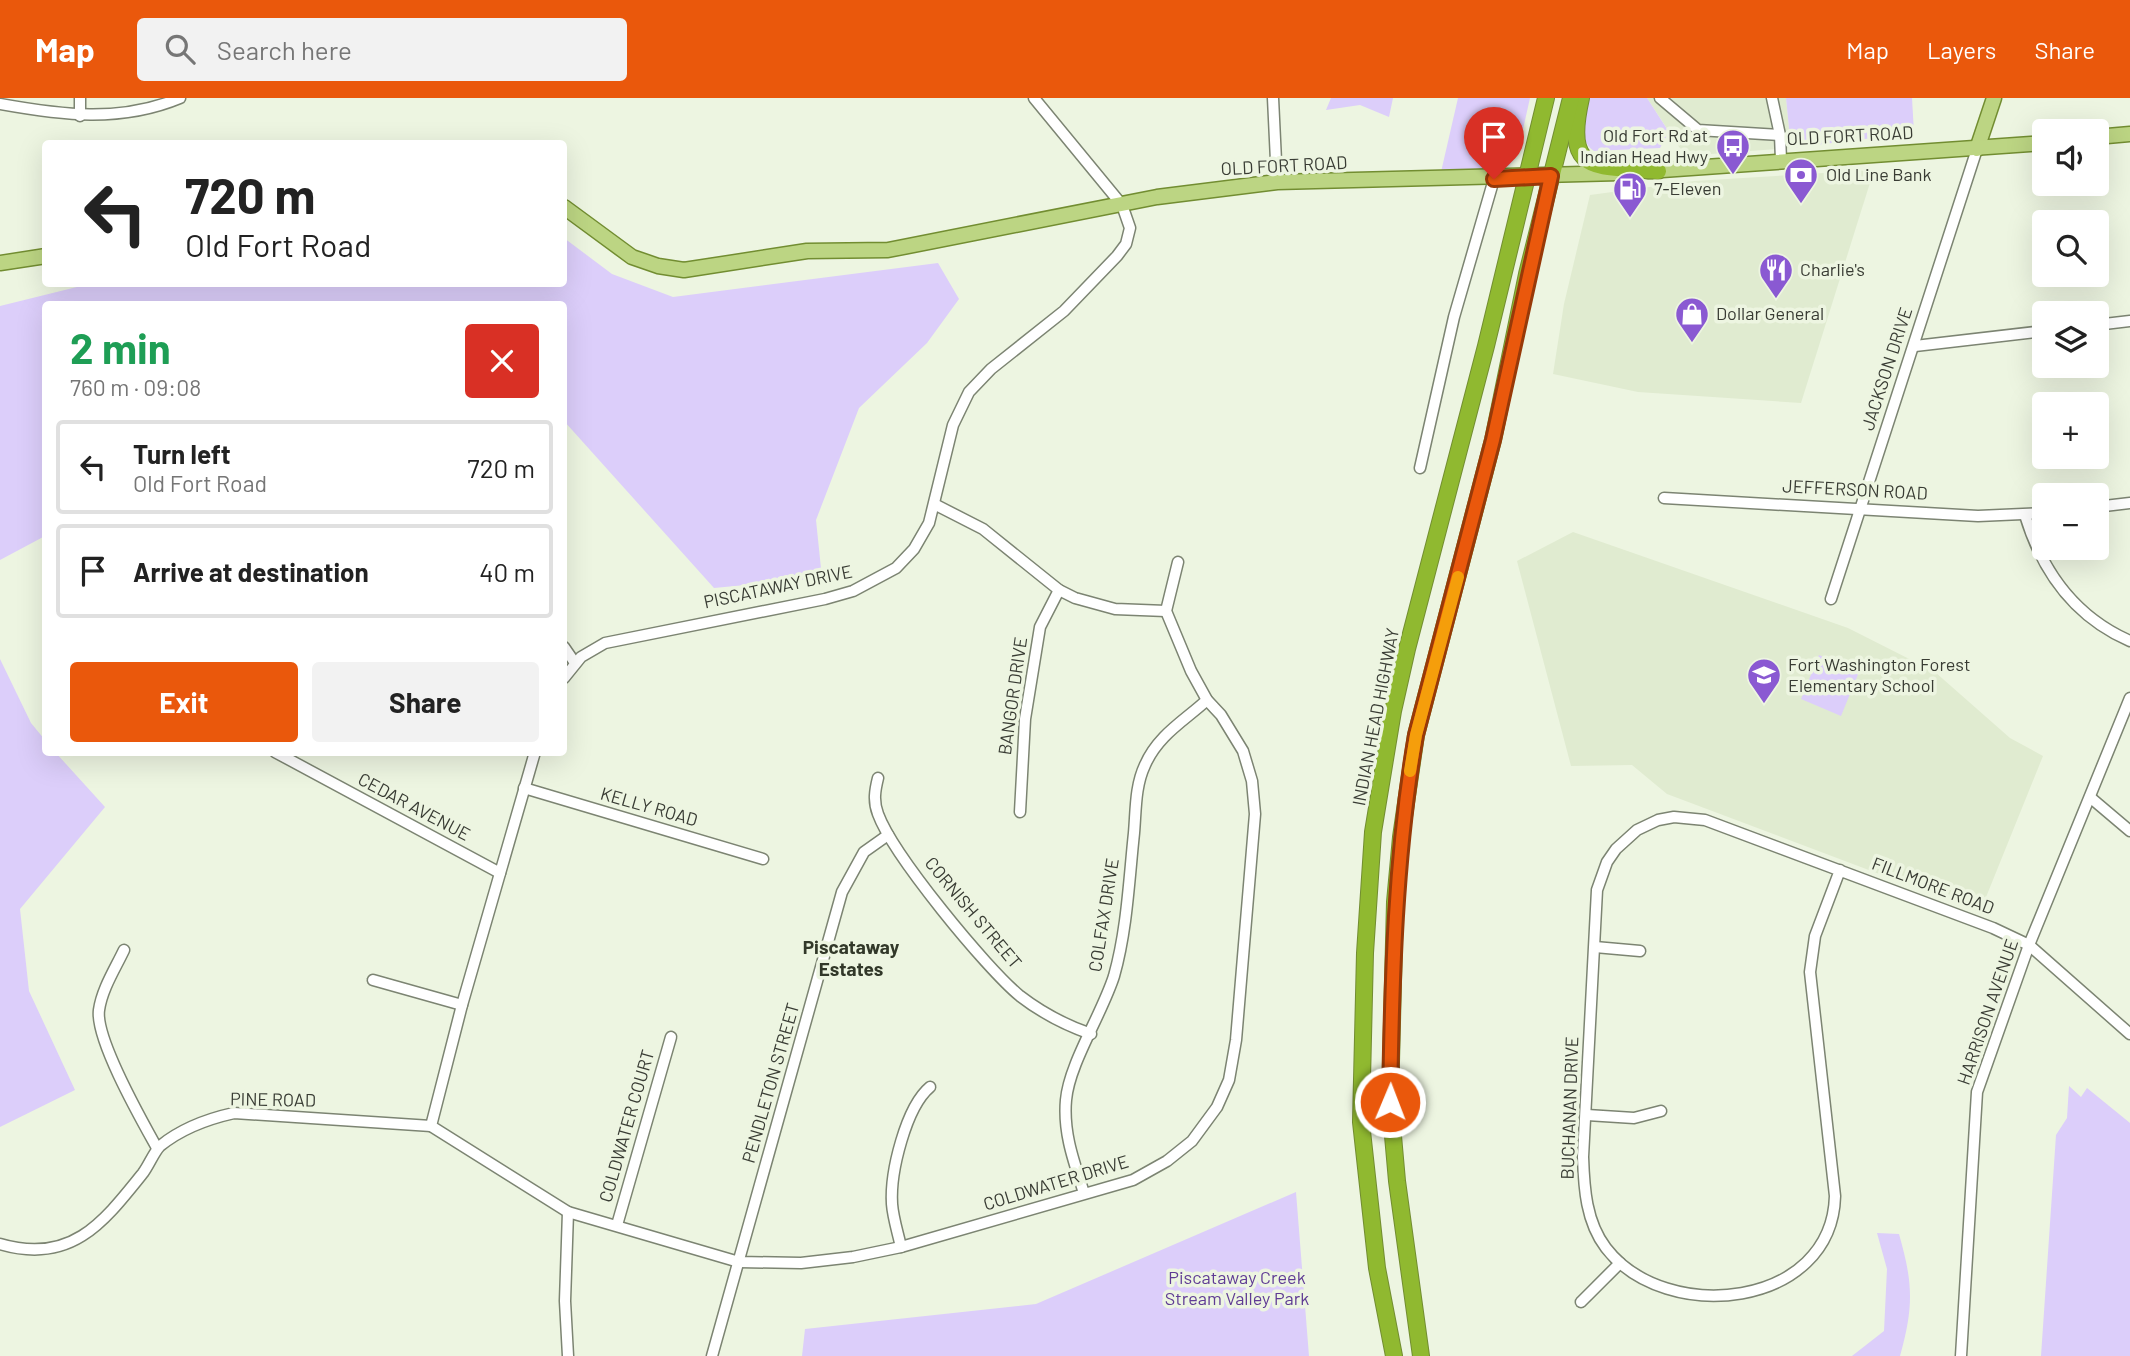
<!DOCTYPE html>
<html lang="en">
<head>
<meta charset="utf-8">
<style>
	body { margin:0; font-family:Barlow,sans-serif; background:#f2f2f2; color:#222; height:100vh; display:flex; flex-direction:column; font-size:26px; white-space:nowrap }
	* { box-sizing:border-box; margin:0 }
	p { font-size:23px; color:#767676 }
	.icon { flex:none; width:38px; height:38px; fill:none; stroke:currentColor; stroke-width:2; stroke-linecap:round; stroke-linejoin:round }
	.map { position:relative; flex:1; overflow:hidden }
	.details { position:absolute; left:42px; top:203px; width:525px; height:455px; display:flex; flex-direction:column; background:#fff; border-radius:7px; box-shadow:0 7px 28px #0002 }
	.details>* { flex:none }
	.guide { position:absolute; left:42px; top:42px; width:525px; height:147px; border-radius:7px; box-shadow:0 7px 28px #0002; background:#fff; color:#222; overflow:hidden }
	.buttons { position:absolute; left:2032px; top:21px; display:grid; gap:14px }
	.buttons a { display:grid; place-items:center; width:77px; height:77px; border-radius:7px; background:#fff; box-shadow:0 7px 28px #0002; font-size:35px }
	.pin { position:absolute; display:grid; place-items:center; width:60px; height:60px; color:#fff; margin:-72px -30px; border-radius:50% 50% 50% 0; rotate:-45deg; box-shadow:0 0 7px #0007 }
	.pin .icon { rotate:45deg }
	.me { position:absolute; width:77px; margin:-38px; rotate:1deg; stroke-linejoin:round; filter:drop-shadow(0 0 5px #0008) }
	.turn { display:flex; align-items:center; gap:24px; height:147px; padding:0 28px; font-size:32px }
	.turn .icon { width:91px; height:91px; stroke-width:2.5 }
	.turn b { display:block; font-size:49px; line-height:60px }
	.round { display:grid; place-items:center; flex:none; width:74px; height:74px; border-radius:7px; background:#f2f2f2 }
	.head { display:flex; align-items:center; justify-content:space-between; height:119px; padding:0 28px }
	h1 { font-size:42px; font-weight:700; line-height:52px; color:#1e9e55 }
	.button { display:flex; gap:14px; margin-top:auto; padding:14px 28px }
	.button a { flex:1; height:80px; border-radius:7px; background:#ea580c; color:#fff; font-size:28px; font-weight:700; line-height:80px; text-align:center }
	.button a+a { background:#f2f2f2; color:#222 }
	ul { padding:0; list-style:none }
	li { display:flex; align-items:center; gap:21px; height:94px; margin:0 14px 10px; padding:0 14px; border:4px solid #e0e0e0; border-radius:7px }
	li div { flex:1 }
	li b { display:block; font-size:26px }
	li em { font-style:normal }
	header { display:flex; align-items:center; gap:42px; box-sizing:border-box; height:98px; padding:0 35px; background:#ea580c; color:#fff }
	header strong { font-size:33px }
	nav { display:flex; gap:38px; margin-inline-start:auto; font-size:24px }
	.search { width:490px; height:63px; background:#f2f2f2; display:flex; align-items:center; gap:18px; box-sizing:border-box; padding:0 24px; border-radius:7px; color:#767676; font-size:26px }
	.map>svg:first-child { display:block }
	.built { fill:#e0ebd0 }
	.green { fill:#dccefa }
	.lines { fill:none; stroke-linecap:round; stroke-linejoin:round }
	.minor-casing { stroke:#7c8472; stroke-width:13 }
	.major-casing { stroke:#728d31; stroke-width:17 }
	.highway-casing { stroke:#728d31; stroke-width:18 }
	.minor { stroke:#fff; stroke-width:10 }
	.major { stroke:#bcd583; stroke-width:14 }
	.highway { stroke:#90b930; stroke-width:16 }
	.route-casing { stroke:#983908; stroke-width:18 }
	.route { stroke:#ea580c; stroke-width:12 }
	.slow { stroke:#f59e0b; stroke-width:12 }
	.labels { text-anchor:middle; stroke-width:7; stroke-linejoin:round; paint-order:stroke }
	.poi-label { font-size:18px; fill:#393c34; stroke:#edf5e1; text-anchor:start }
	.street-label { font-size:18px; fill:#393c34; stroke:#edf5e1 }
	.park-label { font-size:18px; fill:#5f3b94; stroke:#edf5e1 }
	.neighbourhood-label { font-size:19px; font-weight:bold; fill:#323829; stroke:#edf5e1 }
</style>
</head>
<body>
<header>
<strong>Map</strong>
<div class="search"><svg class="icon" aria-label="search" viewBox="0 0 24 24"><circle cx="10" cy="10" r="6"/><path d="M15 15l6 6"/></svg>Search here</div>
<nav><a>Map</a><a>Layers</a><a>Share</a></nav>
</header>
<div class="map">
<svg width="2130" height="1258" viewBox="0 0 2130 1258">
	<rect width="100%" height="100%" fill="#edf5e1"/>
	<!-- built -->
	<g class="built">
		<path d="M1647 0H1786L1791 50 1685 58Z"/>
		<path d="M1874 72 1801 305 1638 294 1553 276 1564 206 1590 97 1694 83Z"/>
		<path d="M1573 434 1848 530 1935 574 2010 640 2043 658 1980 814 1667 696 1632 667 1571 668 1517 463Z"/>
	</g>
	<!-- green -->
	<g class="green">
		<path d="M1331 0H1393L1389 19 1360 7 1326 12Z"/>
		<path d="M1458 0H1530L1517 58 1508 68 1441 74Z"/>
		<path d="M1588 0H1647L1669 34 1660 50 1594 53C1577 42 1586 18 1588 0Z"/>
		<path d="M1786 0H1912L1914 35 1791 50Z"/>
		<path d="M564 140 612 176 673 199 938 165 959 201 927 245 859 310 816 422 822 480 714 490 564 323V206H46L45 438 0 462V208L89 186H564Z"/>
		<path d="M1819 557 1859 574 1841 618 1801 601Z"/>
		<path d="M0 561 31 625 45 642 46 654 56 655 105 709 20 811 29 893 75 992 0 1029Z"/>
		<path d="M2069 988 2081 999 2087 990 2130 1025V1258H2041L2056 1037 2067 1020Z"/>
		<path d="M1296 1094 1309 1258H802L805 1231 1036 1206Z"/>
		<path d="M1877 1135 1899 1136C1913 1185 1914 1208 1900 1258H1852L1884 1233 1887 1171Z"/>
	</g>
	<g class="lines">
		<!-- minor casing -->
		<g class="minor-casing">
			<g id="minor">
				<path d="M1273 0 1277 84"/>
				<path d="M1660 0 1698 32 1780 37"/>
				<path d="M1772 0 1780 37 1781 62"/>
				<path d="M0 6C61 17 120 25 180 0"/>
				<path d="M80 18V0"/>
				<path d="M2096 227 2130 223"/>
				<path d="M1915 248 2044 233"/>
				<path d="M1420 370 1454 219 1494 81"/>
				<path d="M1664 400 1978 418 2044 415"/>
				<path d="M936 407 983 431 1059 492 1075 500 1115 511 1166 513"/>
				<path d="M2096 409 2130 405"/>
				<path d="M2025 417C2042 473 2075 519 2130 543"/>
				<path d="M1831 501 1977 51"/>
				<path d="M564 549 575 565"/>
				<path d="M564 580 581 559 605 545 825 501 853 493 896 470 914 451 929 425 953 327 969 294 991 271 1064 213 1117 158 1126 146 1130 130 1122 107 1034 0"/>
				<path d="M275 654 500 775"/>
				<path d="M535 654 462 907 431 1028 568 1114 739 1164 801 1165 853 1159 901 1149 1133 1082 1167 1063 1192 1043 1217 1009 1229 982 1236 942 1255 716 1252 683 1243 653 1221 617 1207 602 1191 573 1166 513 1178 464"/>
				<path d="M878 680C875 692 873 703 878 716 893 757 986 870 1020 898 1042 915 1065 927 1091 936"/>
				<path d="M524 690 763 761"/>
				<path d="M2091 700 2130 733"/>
				<path d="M1020 714 1025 621 1040 529 1059 492"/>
				<path d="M1840 772 1815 838 1810 874 1835 1098C1832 1210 1666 1228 1606 1150 1586 1124 1584 1090 1583 1059L1597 792 1607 764 1616 751 1637 732 1658 722 1674 719 1705 722 1993 830 2029 847 2130 936"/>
				<path d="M1595 849 1640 853"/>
				<path d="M124 852C115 871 102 891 99 912 95 941 142 1023 157 1050"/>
				<path d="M373 882 462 907"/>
				<path d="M1587 1017 1634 1020 1661 1013"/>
				<path d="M1084 1095C1074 1064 1063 1035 1066 1002 1069 966 1102 916 1114 878 1127 832 1129 782 1134 735 1136 712 1135 688 1145 667 1158 637 1184 623 1207 602"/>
				<path d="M568 1114 565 1203 568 1258"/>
				<path d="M617 1127 671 939"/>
				<path d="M0 1146C71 1167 103 1125 143 1075 149 1067 154 1054 160 1048 182 1030 207 1021 234 1015L431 1028"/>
				<path d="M901 1149C898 1135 893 1120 892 1106 890 1074 906 1009 930 989"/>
				<path d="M1581 1204 1620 1165"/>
				<path d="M712 1258 842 794 864 754 888 737"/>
				<path d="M1961 1258 1977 994 2029 847 2130 600"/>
			</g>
		</g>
		<!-- major casing -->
		<g class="major-casing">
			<g id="major">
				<path d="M2096 39 2130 36"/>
				<path d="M1977 51 1994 0"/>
				<path d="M1648 73 2044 45"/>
				<path d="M564 109 632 159 658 168 684 172 807 153 888 152 1157 99 1277 84 1620 75"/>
				<path d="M0 165 46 158"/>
			</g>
		</g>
		<!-- highway casing -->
		<g class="highway-casing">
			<g id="highway">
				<path d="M1581 0C1563 79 1597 67 1658 73"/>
				<path d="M1394 1258 1377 1170 1361 1024 1365 855 1373 734 1393 613 1407 551 1486 248 1546 0"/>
				<path d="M1421 1258 1397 1083 1390 1004 1395 804 1401 739 1416 637 1493 342 1527 176 1571 0"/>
			</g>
		</g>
		<!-- minor -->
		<use href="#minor" class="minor"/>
		<!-- major -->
		<use href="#major" class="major"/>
		<!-- highway -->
		<use href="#highway" class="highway"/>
	</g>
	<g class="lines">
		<!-- route casing -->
		<g class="route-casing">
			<path id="route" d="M1390 1004C1392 880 1395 759 1416 637L1493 342 1551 78 1494 81"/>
		</g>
		<!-- route -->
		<use href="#route" class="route"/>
		<!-- slow -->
		<path class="slow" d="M1410 673 1416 637 1458 479"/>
	</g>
	<!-- icons -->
	<defs>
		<g id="bus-pin" transform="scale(1.75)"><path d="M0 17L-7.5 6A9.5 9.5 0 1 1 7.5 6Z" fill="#8a59d2" stroke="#edf5e1"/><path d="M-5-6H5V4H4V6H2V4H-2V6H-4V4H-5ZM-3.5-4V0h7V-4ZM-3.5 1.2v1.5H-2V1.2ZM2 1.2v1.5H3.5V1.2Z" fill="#fff"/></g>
		<g id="bank-pin" transform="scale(1.75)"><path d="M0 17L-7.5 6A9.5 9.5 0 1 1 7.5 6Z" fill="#8a59d2" stroke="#edf5e1"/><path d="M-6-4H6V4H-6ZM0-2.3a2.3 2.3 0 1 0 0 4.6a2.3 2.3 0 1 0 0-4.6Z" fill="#fff"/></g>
		<g id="fuel-pin" transform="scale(1.75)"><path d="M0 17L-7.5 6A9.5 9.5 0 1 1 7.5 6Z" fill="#8a59d2" stroke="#edf5e1"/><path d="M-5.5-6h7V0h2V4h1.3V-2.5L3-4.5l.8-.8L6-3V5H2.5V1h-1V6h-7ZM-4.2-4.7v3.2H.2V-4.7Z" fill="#fff"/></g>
		<g id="restaurant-pin" transform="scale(1.75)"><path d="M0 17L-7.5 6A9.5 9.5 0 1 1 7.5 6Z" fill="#8a59d2" stroke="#edf5e1"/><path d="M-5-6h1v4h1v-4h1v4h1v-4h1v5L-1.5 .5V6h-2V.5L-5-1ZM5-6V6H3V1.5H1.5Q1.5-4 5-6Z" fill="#fff"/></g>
		<g id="shop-pin" transform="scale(1.75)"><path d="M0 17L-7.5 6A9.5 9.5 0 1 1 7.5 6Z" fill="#8a59d2" stroke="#edf5e1"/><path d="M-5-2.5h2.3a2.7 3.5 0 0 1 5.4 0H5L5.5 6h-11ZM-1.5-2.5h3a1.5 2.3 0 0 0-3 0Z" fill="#fff"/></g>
		<g id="school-pin" transform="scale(1.75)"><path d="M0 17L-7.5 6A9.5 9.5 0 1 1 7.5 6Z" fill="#8a59d2" stroke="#edf5e1"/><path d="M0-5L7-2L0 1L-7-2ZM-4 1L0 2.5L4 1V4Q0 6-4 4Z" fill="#fff"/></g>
	</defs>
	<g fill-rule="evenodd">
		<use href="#bus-pin" x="1733" y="48"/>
		<use href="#bank-pin" x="1801" y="77"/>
		<use href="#fuel-pin" x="1630" y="91"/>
		<use href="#restaurant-pin" x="1776" y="172"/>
		<use href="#shop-pin" x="1692" y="216"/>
		<use href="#school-pin" x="1764" y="577"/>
	</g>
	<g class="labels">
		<!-- poi labels -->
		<g class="poi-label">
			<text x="1708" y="44" text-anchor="end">Old Fort Rd at<tspan x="1708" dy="21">Indian Head Hwy</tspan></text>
			<text x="1826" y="83">Old Line Bank</text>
			<text x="1654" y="97">7-Eleven</text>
			<text x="1800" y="178">Charlie's</text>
			<text x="1716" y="222">Dollar General</text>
			<text x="1788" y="573">Fort Washington Forest<tspan x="1788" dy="21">Elementary School</tspan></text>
		</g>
		<!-- street labels -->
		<g class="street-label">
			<text transform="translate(1850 38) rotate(-3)" y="6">OLD FORT ROAD</text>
			<text transform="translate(1284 68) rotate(-3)" y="6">OLD FORT ROAD</text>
			<text transform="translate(1887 271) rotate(-72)" y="6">JACKSON DRIVE</text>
			<text transform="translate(1855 392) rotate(3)" y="6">JEFFERSON ROAD</text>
			<text transform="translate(778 489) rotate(-12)" y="6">PISCATAWAY DRIVE</text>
			<text transform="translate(1013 598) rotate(-82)" y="6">BANGOR DRIVE</text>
			<text transform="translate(1376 619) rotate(-79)" y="6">INDIAN HEAD HIGHWAY</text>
			<text transform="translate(414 709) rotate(28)" y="6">CEDAR AVENUE</text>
			<text transform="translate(649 709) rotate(16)" y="6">KELLY ROAD</text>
			<text transform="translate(1933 788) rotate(21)" y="6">FILLMORE ROAD</text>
			<text transform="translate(973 815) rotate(50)" y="6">CORNISH STREET</text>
			<text transform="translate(1104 817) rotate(-81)" y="6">COLFAX DRIVE</text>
			<text transform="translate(1988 914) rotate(-71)" y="6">HARRISON AVENUE</text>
			<text transform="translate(771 985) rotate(-74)" y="6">PENDLETON STREET</text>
			<text transform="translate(273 1002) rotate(1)" y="6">PINE ROAD</text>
			<text transform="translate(1570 1010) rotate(-88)" y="6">BUCHANAN DRIVE</text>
			<text transform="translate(627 1028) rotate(-74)" y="6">COLDWATER COURT</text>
			<text transform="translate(1056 1085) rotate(-17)" y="6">COLDWATER DRIVE</text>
		</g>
		<!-- park labels -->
		<g class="park-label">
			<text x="1237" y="1186">Piscataway Creek<tspan x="1237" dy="21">Stream Valley Park</tspan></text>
		</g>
		<!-- neighbourhood labels -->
		<g class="neighbourhood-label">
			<text x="851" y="856">Piscataway<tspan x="851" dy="22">Estates</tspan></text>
		</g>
	</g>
</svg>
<div class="buttons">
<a><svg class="icon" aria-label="sound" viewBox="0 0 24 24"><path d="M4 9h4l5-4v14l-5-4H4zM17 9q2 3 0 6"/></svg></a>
<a><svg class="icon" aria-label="search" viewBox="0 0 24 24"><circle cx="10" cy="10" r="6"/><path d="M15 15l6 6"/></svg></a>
<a><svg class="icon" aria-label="layers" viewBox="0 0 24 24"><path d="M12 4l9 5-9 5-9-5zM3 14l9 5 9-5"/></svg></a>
<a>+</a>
<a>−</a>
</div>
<div class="pin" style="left:1494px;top:81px;background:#d93025"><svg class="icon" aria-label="arrive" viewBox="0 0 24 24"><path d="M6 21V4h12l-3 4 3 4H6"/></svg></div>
<svg class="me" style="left:1390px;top:1004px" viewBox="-20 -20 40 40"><circle r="17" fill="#ea580c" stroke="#fff" stroke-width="3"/><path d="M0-11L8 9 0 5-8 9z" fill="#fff"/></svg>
<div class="guide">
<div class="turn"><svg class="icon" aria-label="left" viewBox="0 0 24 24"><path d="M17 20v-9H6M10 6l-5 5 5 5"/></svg><div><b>720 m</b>Old Fort Road</div></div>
</div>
<section class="details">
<div class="head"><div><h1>2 min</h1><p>760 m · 09:08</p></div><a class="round" style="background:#d93025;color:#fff"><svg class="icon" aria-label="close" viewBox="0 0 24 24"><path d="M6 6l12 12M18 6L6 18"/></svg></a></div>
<ul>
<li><svg class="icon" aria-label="left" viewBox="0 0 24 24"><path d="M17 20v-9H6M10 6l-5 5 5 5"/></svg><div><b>Turn left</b><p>Old Fort Road</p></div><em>720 m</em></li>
<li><svg class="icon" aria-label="arrive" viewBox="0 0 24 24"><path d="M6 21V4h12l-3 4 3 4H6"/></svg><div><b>Arrive at destination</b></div><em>40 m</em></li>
</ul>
<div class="button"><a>Exit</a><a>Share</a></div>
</section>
</div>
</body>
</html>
